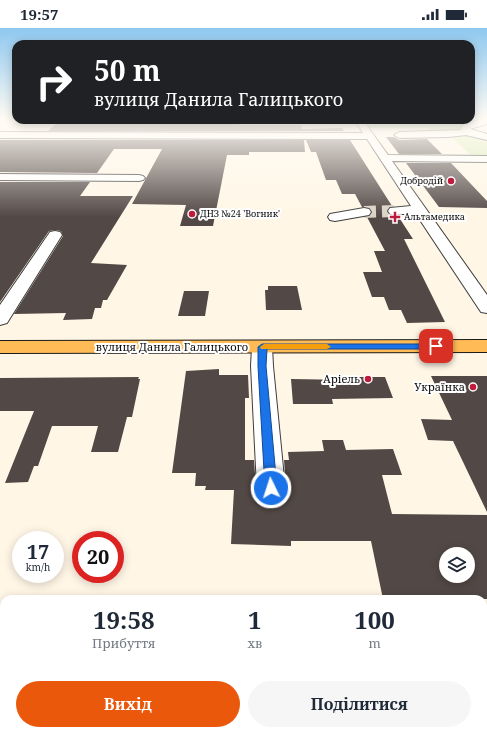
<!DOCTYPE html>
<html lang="uk">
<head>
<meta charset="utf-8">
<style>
	body { margin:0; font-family:"Noto Serif",serif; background:#f6f6f7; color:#1f2937; height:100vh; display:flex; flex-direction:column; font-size:15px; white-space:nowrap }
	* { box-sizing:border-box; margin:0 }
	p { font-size:13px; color:#747a83 }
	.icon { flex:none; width:22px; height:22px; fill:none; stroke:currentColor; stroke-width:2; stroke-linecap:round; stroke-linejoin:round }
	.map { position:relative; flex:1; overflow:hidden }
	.panel { position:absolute; left:0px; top:567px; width:487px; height:140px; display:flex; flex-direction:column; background:#fff; border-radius:12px 12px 0 0; box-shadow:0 2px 10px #0003 }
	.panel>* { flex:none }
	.guide { position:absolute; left:12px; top:12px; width:463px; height:84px; border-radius:12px; box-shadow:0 2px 10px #0003; background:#202124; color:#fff; overflow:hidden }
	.fabs { position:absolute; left:439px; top:519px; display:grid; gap:8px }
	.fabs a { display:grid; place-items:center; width:36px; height:36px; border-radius:50%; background:#fff; box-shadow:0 2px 10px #0003; font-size:20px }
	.speed { position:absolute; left:12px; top:503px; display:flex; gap:8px; font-size:20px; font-weight:700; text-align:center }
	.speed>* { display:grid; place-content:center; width:52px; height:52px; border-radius:50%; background:#fff; box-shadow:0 2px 10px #0003; line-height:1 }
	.speed small { font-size:10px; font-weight:400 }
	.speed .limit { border:6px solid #d22; background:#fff; color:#111 }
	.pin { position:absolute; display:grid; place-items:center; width:34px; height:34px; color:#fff; margin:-17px; border-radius:8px; box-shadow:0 2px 6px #0006 }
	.me { position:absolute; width:44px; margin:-22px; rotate:356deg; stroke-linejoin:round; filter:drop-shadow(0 0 3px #0008) }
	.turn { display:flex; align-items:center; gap:14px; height:84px; padding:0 16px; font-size:18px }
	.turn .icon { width:52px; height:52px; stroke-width:2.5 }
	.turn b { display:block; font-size:28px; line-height:34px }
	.eta { display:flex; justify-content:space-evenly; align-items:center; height:68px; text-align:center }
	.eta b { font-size:24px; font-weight:700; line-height:28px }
	.primary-button { display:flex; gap:8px; margin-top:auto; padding:8px 16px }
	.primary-button a { flex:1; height:46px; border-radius:24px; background:#ea580c; color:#fff; font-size:16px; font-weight:700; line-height:46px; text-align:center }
	.primary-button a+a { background:#f6f6f7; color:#1f2937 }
	.status { display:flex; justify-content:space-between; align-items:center; height:28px; padding:0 20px; background:#fff; direction:ltr }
	.status svg { height:11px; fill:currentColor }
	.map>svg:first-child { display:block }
	.green { fill:#d7eaaf }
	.forest { fill:#bddc8d }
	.building { fill:#524845; fill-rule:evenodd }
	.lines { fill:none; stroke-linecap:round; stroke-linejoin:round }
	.minor-tunnel { stroke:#dad2c5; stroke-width:12; stroke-dasharray:12 6; stroke-linecap:butt }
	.minor-casing { stroke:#3c3c3c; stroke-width:2 }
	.major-casing { stroke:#1a1a1a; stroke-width:2 }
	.minor { fill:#fff; fill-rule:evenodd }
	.major { fill:#ffbb56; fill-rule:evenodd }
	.route { fill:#1a73e8; stroke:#114b97 }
	.slow { fill:#f59e0b }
	.poi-dot { fill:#be1c3e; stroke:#fff; stroke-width:1.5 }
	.labels { text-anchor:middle; stroke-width:4; stroke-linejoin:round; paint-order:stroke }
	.far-poi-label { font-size:9px; fill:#090909; stroke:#fff; text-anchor:start }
	.street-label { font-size:11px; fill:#090909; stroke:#fff }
	.poi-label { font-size:11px; fill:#090909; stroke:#fff; text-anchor:end }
</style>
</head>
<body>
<div class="status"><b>19:57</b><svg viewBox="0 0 49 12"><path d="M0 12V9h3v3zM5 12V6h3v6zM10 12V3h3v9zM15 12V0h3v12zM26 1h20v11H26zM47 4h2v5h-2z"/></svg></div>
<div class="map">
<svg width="487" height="707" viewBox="0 0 487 707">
	<rect width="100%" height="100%" fill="#fff6e6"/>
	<!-- green -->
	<path class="green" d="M466 104 487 109V131H475L448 106Z"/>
	<!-- forest -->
	<path class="forest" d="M471 90 487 91 468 98 466 104H431L427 100H364L359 92H471Z"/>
	<!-- building -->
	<g class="building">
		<path d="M60 92H218L217 94H239V97H301L302 101 342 100 344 103H48Z"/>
		<path d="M386 109H394L399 112 427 111 442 126H399Z"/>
		<path d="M0 112H304L305 124H249V127H227L213 198H180L186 177 132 176 162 121H114L97 145 0 144Z"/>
		<path d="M306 112H350L392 178 389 179 387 184 390 188H398L413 211H404L445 294 407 295 401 282H389L384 269H372L363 244H382L374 223H385L367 189 370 188 372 183 369 180 362 179 355 166H342L336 152H326L316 124H311Z"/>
		<path d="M406 135H451L487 173V180L439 179Z"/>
		<path d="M0 154H90L80 168H133L91 235 127 237 107 272H103L101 280H95L92 291 63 292 66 285 14 286 63 208 61 203 55 202 49 203 0 274Z"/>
		<path d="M268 258H297L302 282H266L265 262H268Z"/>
		<path d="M184 263H209L205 288H178Z"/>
		<path d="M219 341V347H248L249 370H245V432H254L256 460 260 469 271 472 282 469 286 460 284 432H289L288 424 324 423 322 412H343L346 422 393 421 402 447H382L392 486 487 487V571H383L371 513H291V518L231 516 234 462H205L206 458H195L196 445H172L186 343ZM446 526H468V548H446Z"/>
		<path d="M431 348H487V484L453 413 428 412 421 391 452 392Z"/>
		<path d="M139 349 138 351H140L132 389H127L118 424H91L98 398H52L38 438H34L28 454 5 455 34 383H0V350Z"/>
		<path d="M348 349H385L393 370 332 371 333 376H293L291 351 349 352Z"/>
	</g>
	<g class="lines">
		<!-- minor-tunnel -->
		<path class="minor-tunnel" d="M364 184 395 183"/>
		<!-- minor casing -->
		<g class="minor-casing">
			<g id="minor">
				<path d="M487 90V96L470 101 487 106V112L466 107 448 109 399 110 394 107 399 104 461 102 462 98 465 96Z"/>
				<path d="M355 92H363L388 127 487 128V134L392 133 487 267V285L481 284 416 186H390L388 183 390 180 411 178 367 111 0 110V104L363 105Z"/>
				<path d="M0 146 139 147 143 148 145 150 143 152 139 153 0 152Z"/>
				<path d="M364 180 369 181 371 184 369 187 335 193 330 192 328 189 330 186Z"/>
				<path d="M55 203 60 204 62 207 7 295 0 297V277L50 204Z"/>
				<path d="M262 313 269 315 272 319 273 338 285 460 281 468 271 471 261 468 257 460 251 338 252 319 255 315Z"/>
			</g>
		</g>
		<!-- major casing -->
		<g class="major-casing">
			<path id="major" d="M487 312V324L0 325V313Z"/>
		</g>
		<!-- minor -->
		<use href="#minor" class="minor"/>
		<!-- major -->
		<use href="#major" class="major"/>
	</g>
	<!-- sky -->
	<linearGradient id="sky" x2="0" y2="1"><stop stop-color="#8ec8ef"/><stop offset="0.48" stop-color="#fffbf4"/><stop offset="1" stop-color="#fffbf4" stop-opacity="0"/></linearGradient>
	<rect width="487" height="189" fill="url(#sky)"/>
	<!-- route -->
	<path class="route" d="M262 316H436L440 318 436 321H267L266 338 277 460 275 463 271 464 267 463 265 460 258 338V319Z"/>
	<!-- slow -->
	<path class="slow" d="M264 316H327L331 319 327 321H261L260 319Z"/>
	<!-- markers -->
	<g class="poi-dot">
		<circle cx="451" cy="153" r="4"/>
		<circle cx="192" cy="186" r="4"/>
		<path d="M393 183h4v4h4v4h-4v4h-4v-4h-4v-4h4z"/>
		<circle cx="368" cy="351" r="4"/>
		<circle cx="473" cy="359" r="4"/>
	</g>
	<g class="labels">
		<!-- far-poi labels -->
		<g class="far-poi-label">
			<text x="443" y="156" text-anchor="end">Добродій</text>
			<text x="200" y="189">ДНЗ №24 'Вогник'</text>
			<text x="404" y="192">Альтамедика</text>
		</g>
		<!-- street labels -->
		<g class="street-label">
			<text x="172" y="323">вулиця Данила Галицького</text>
		</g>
		<!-- poi labels -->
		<g class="poi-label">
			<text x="360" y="355">Аріель</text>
			<text x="465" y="363">Українка</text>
		</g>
	</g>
</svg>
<div class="fabs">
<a><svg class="icon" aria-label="layers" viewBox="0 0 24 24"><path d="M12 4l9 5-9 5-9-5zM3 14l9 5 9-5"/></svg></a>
</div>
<div class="speed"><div>17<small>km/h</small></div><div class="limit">20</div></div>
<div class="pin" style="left:436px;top:318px;background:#d93025"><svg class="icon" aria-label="arrive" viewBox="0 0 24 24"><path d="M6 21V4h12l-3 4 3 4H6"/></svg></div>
<svg class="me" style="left:271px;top:460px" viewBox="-20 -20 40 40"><circle r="17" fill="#1a73e8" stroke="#fff" stroke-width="3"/><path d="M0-11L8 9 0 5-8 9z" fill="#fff"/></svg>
<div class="guide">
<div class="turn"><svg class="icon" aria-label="right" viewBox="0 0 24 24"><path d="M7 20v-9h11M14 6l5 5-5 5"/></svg><div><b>50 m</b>вулиця Данила Галицького</div></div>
</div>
<section class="panel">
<div class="eta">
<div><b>19:58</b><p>Прибуття</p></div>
<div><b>1</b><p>хв</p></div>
<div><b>100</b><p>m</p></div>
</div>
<div class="primary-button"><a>Вихід</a><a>Поділитися</a></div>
</section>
</div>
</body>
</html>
